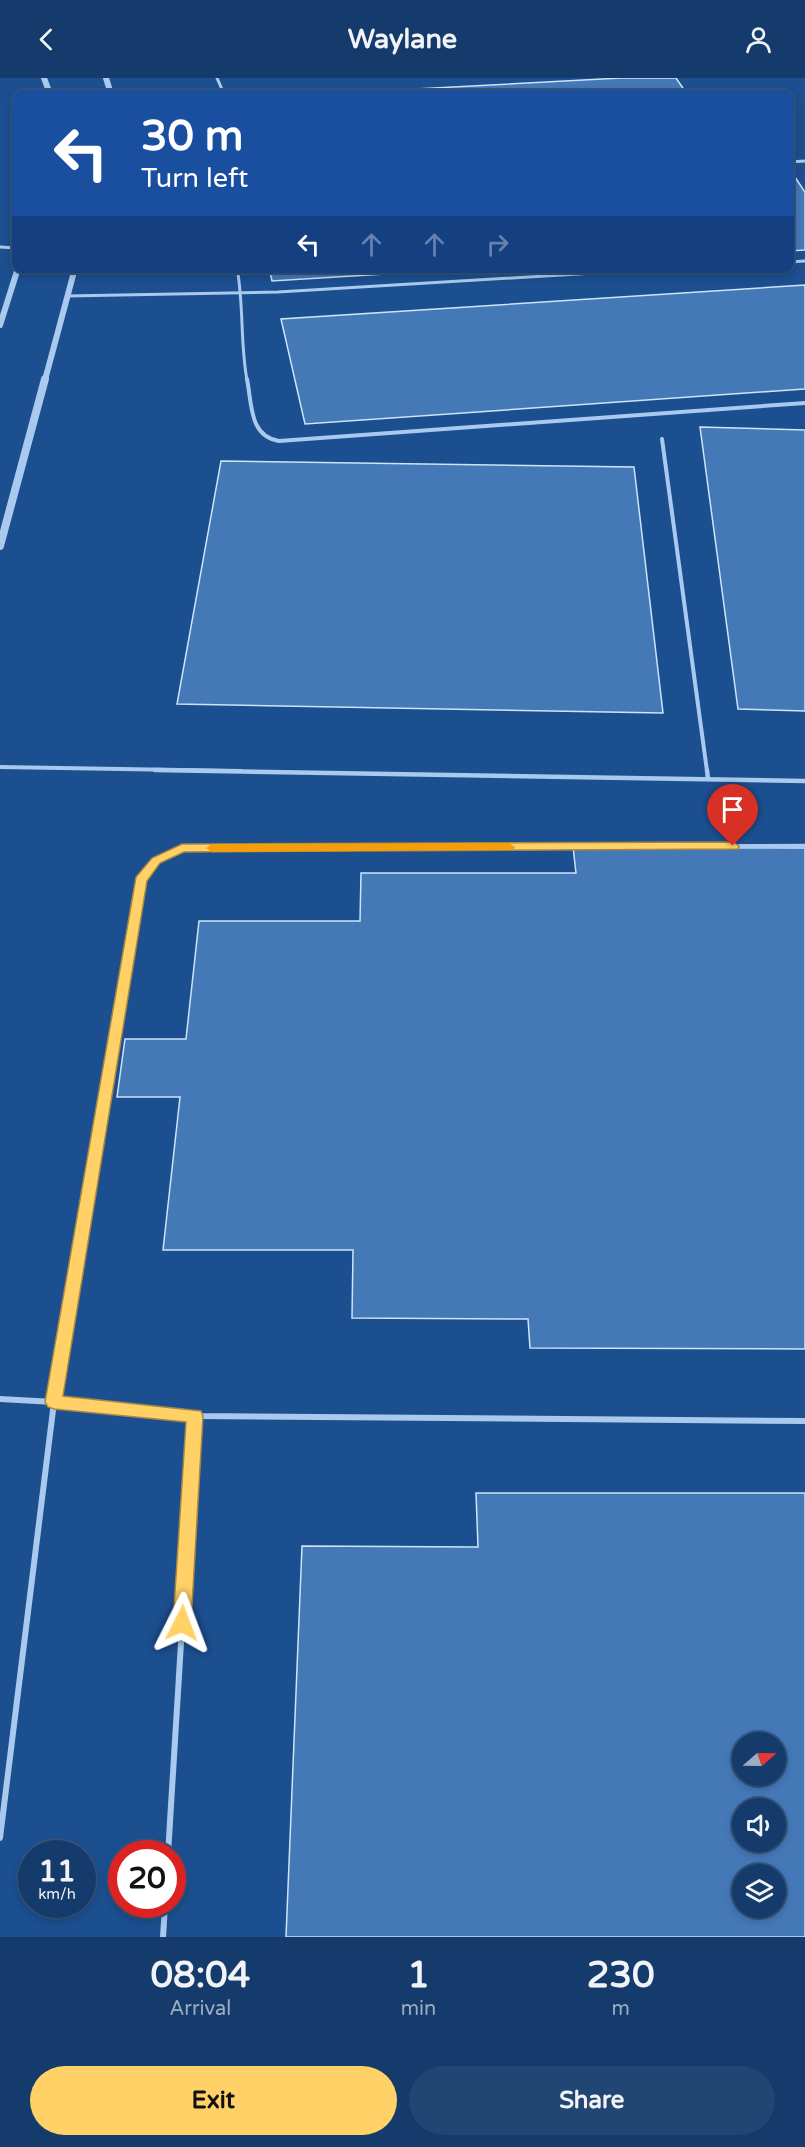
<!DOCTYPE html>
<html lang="en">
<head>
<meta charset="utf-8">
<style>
	body { margin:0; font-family:"Varela Round",sans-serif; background:#214673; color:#f1f3f6; height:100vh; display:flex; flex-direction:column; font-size:22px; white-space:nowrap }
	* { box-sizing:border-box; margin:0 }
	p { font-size:20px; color:#9dadc1 }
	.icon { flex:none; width:33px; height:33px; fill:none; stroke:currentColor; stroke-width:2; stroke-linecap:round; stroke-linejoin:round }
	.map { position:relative; height:1859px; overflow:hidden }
	.side { display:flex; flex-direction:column; background:#143b6b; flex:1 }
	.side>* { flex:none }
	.top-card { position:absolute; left:12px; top:12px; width:782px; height:183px; border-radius:12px; box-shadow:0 3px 9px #0003,0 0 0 2px #33557e; background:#1a4fa0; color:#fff; overflow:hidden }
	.needle { width:39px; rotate:70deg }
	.tools { position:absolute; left:732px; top:1654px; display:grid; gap:12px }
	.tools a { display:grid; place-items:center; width:54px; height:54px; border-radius:50%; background:#143b6b; box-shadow:0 3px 9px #0003,0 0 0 2px #33557e; font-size:30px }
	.speed { position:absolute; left:18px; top:1762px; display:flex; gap:12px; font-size:30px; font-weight:700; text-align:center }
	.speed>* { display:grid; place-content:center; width:78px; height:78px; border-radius:50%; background:#143b6b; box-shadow:0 3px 9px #0003,0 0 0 2px #33557e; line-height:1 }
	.speed small { font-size:15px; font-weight:400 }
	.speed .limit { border:9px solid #d22; background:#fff; color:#111 }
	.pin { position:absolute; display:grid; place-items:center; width:51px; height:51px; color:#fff; margin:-62px -26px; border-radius:50% 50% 50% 0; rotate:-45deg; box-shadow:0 0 6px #0007 }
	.pin .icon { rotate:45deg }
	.me { position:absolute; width:66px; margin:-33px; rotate:3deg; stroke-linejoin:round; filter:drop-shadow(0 0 4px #0008) }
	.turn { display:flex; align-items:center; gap:21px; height:126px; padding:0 30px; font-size:27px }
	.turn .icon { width:78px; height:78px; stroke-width:2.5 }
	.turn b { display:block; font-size:42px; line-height:51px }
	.lanes { display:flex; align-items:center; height:57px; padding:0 30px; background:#0003; justify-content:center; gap:30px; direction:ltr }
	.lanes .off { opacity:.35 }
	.eta { display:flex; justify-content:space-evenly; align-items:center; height:102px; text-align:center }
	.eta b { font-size:36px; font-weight:700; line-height:42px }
	.primary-button { display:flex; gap:12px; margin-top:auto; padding:12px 30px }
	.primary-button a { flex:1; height:69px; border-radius:36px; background:#ffd166; color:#111; font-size:24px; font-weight:700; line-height:69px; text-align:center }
	.primary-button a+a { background:#214673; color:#f1f3f6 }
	header { display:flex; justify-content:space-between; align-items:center; height:78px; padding:0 30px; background:#143b6b; font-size:27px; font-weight:700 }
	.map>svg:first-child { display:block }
	.building { fill:#4478b7; stroke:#cfe3fa; stroke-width:1.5; fill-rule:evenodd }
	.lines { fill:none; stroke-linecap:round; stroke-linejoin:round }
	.service-far3 { stroke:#a9c9ee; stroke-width:3 }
	.service-far2 { stroke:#a9c9ee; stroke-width:4 }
	.service-far1 { stroke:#a9c9ee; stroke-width:4.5 }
	.service { stroke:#a9c9ee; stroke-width:6 }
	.tertiary-far1 { stroke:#a9c9ee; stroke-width:6 }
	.tertiary { stroke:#a9c9ee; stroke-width:8 }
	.route { fill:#ffd166; stroke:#a68842; stroke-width:1.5 }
	.slow { fill:#f59e0b }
</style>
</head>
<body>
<header><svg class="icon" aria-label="back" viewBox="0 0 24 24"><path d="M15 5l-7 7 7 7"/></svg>Waylane<svg class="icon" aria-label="person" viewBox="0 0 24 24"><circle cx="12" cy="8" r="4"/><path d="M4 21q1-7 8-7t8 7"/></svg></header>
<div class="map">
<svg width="805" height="1859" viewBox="0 0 805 1859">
	<rect width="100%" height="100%" fill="#1b4f8f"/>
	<!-- building -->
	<g class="building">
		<path d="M621 0H676L687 16H320Z"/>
		<path d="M789 90 805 114V172L789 173Z"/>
		<path d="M269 190H483L272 203Z"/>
		<path d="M805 207V311L305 346 281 241Z"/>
		<path d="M700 349 805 352V633L738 631Z"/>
		<path d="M221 383 634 389 663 635 177 626Z"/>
		<path d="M573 769 805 770V1271L530 1270 528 1241 352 1240 353 1172H163L180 1019H117L125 961H186L199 843H360L361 795H576Z"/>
		<path d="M476 1415H805V1859H286L302 1468 478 1469ZM742 1665H776V1698H742ZM742 1731H776V1764H742ZM742 1797H776V1830H742Z"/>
	</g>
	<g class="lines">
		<!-- service-far3 -->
		<g class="service-far3">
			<path d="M217 0 224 16"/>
			<path d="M789 84 805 83"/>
			<path d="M0 169 16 170"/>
			<path d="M789 184 805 183"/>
			<path d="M237 190C244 227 240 265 247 302"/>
			<path d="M67 218 278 214 678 190"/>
		</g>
		<!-- service-far2 -->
		<g class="service-far2">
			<path d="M247 301C252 326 249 358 279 363L805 325"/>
			<path d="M662 361 707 693"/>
			<path d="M0 689 241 693"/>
		</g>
		<!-- service-far1 -->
		<g class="service-far1">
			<path d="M155 692 805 703"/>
			<path d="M707 692 708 701"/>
			<path d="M75 1201 141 802 156 783 182 770 805 768"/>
		</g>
		<!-- service -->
		<g class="service">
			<path d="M75 1199 54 1324 195 1338 805 1343"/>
			<path d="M0 1321 54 1324 0 1760"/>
			<path d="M168 1776 195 1338"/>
			<path d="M163 1859 165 1827"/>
		</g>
		<!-- tertiary-far1 -->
		<g class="tertiary-far1">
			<path d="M44 0 50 16"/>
			<path d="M106 0 111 16"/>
			<path d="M0 247 18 190"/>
			<path d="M45 302 75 190"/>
		</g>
		<!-- tertiary -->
		<path class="tertiary" d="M0 468 45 301"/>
	</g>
	<!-- route -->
	<path class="route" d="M733 764 739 768 738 771 184 774 160 785 147 803 63 1318 201 1333 203 1338 191 1545 189 1551 182 1554 176 1551 173 1545 186 1344 54 1331 48 1329 45 1324 136 799 152 780 182 766Z"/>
	<!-- slow -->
	<path class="slow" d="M509 765 515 769 513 772 212 774 206 770 212 766Z"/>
</svg>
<div class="tools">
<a><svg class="needle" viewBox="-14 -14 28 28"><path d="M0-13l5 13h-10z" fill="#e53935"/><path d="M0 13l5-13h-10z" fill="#9dadc1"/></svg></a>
<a><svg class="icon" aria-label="sound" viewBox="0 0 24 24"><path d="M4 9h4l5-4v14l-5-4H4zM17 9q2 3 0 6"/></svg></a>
<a><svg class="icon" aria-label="layers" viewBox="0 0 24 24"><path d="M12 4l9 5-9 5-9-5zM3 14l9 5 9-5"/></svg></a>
</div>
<div class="speed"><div>11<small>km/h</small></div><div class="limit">20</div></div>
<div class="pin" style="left:733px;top:768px;background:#d93025"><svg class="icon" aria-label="arrive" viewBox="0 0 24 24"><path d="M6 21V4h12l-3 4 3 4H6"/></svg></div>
<svg class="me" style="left:182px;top:1545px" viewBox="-20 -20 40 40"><path d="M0-17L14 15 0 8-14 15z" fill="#ffd166" stroke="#fff" stroke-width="4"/></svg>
<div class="top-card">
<div class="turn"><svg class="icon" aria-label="left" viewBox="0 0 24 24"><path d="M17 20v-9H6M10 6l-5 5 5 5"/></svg><div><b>30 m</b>Turn left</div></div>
<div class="lanes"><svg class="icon" aria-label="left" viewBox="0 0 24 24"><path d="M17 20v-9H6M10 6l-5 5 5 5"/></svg><svg class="icon off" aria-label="ahead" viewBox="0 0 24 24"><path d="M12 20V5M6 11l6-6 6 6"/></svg><svg class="icon off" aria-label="ahead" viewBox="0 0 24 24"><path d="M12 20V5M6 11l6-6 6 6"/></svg><svg class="icon off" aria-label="right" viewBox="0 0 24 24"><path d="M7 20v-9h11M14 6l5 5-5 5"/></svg></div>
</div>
</div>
<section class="side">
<div class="eta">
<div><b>08:04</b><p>Arrival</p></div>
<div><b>1</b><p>min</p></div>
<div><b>230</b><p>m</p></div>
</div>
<div class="primary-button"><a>Exit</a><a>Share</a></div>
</section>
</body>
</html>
